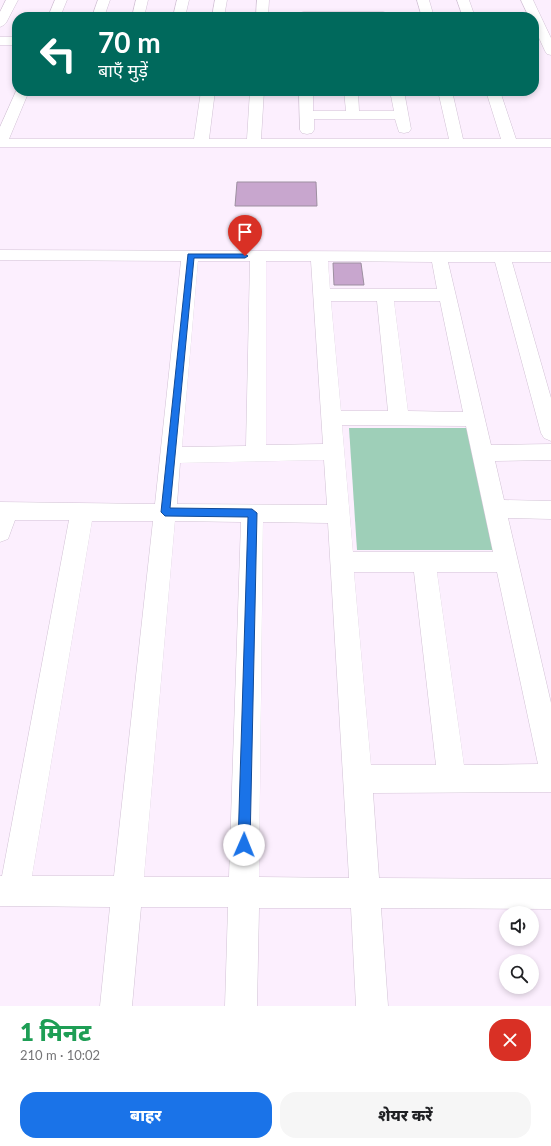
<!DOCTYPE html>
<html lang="hi">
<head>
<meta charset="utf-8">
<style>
	body { margin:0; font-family:Lato,"Noto Sans Devanagari",sans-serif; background:#f6f6f6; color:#202124; height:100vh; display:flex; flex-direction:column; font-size:15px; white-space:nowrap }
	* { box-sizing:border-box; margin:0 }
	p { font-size:13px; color:#757577 }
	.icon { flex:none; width:22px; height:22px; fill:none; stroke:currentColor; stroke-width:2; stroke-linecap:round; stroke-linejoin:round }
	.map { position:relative; height:1006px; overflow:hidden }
	.drawer { display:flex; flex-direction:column; background:#fff; flex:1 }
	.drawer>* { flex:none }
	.guide { position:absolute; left:12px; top:12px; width:527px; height:84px; border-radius:16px; box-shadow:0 2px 6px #0003; background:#00695c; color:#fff; overflow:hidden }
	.buttons { position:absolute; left:499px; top:906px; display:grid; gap:8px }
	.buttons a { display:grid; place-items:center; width:40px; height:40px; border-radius:50%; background:#fff; box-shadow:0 2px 6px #0003; font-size:20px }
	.pin { position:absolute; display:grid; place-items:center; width:34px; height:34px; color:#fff; margin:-41px -17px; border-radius:50% 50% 50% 0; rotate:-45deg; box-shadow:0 0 4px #0007 }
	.pin .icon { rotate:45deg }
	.me { position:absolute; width:44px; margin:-22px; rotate:1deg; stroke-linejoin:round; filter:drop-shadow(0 0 3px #0008) }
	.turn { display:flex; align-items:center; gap:14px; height:84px; padding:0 20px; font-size:18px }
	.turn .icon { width:52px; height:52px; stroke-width:2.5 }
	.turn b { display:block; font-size:28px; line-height:34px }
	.round { display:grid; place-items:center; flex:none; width:42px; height:42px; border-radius:16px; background:#f6f6f6 }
	.summary { display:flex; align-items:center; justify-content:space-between; height:68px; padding:0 20px }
	h1 { font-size:24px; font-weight:800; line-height:30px; color:#1e9e55 }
	.action { display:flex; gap:8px; margin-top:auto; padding:8px 20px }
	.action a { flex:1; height:46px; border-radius:16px; background:#1a73e8; color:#fff; font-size:16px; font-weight:800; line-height:46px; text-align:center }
	.action a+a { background:#f6f6f6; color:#202124 }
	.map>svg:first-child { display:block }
	.green { fill:#9ecfb8 }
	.building { fill:#c8a6ce; stroke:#9d8fa0 }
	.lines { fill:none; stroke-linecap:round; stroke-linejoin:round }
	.minor-casing { stroke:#d2c2d5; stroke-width:1 }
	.minor { fill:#fff; fill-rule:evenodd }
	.route { fill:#1a73e8; stroke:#114b97 }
</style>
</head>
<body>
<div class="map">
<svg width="551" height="1006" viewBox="0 0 551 1006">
	<rect width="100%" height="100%" fill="#fceffe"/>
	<!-- green -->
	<path class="green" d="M349 428H470L494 550H357Z"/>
	<!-- building -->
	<g class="building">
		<path d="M237 182H316L317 206H235Z"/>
		<path d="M333 263H361L364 285H334Z"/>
	</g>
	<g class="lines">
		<!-- minor casing -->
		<g class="minor-casing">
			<g id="minor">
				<path d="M6 0H18L6 23 4 25 0 27V12Z"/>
				<path d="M55 0H67L60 17H48Z"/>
				<path d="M98 0H110L104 17H92Z"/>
				<path d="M136 0H148L144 17H132Z"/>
				<path d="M177 0H189L185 17H173Z"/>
				<path d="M215 0H227L224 17H212Z"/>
				<path d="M257 0H269L268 17H256Z"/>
				<path d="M417 0H429L434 17H422Z"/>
				<path d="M457 0H469L475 17H463Z"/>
				<path d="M521 0H533L551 38V55L547 54 545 51 534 27V17H529Z"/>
				<path d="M304 12H383L387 13 389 15 387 17H300L298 15 300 13Z"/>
				<rect x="0" y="37" width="17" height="8"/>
				<path d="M17 89V91H29L9 139H194L201 91H215L209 139H247L250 91H264L261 139H449L438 91H452L463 139H501L486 91H500L516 139H551V147H0V127Z"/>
				<path d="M299 91H313V111H346L344 91H358L359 111H394L390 91H404L411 129 409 132 404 133 399 132 395 119H314V130L312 133 307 134 302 133 300 130Z"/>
				<path d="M0 250 551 252V262H512L551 398V441L544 438 541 433 495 262H448L491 445 551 444V460L495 461 504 500 551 501V519L508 518 551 703V792L373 793 379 878 551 879V909L381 908 388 1006H356L351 908H259L257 1006H225L228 907H141L132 1006H100L110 907 0 906V876H2L69 520H15L8 539 0 542V502L155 504 181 261 0 260ZM198 261H250L246 446 182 447ZM266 261H311L323 444 266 445ZM328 261 432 262 437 289H330ZM331 301H377L388 411H341ZM394 301H440L463 412 408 411ZM342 425 466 426 493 552H353ZM324 460 327 505 177 504 180 463ZM92 521H153L114 876H32ZM175 521 241 522 229 877H144ZM263 522 328 523 349 878 259 877ZM354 572H414L436 765H371ZM437 572H497L538 764 464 765Z"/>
			</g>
		</g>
		<!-- minor -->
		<use href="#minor" class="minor"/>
	</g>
	<!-- route -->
	<path class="route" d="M188 254H245L248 256 245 258H194L170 508 252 509 257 513 250 845 248 849 244 851 240 849 238 845 248 517 165 516 161 512Z"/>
</svg>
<div class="buttons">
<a><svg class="icon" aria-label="sound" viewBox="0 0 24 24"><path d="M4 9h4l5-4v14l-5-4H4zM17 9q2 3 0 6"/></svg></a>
<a><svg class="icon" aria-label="search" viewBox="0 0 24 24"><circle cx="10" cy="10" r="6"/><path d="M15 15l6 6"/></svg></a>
</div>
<div class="pin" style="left:245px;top:256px;background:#d93025"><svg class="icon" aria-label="arrive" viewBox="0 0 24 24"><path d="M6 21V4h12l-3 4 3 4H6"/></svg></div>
<svg class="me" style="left:244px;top:845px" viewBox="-20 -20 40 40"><circle r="19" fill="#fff"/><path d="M0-13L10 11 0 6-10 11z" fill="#1a73e8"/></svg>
<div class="guide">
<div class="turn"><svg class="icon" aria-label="left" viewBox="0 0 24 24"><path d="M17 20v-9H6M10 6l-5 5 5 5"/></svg><div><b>70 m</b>बाएँ मुड़ें</div></div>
</div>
</div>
<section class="drawer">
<div class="summary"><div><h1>1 मिनट</h1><p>210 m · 10:02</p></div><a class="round" style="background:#d93025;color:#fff"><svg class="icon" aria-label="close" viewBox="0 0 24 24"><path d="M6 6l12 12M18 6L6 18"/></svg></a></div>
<div class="action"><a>बाहर</a><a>शेयर करें</a></div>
</section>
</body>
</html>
